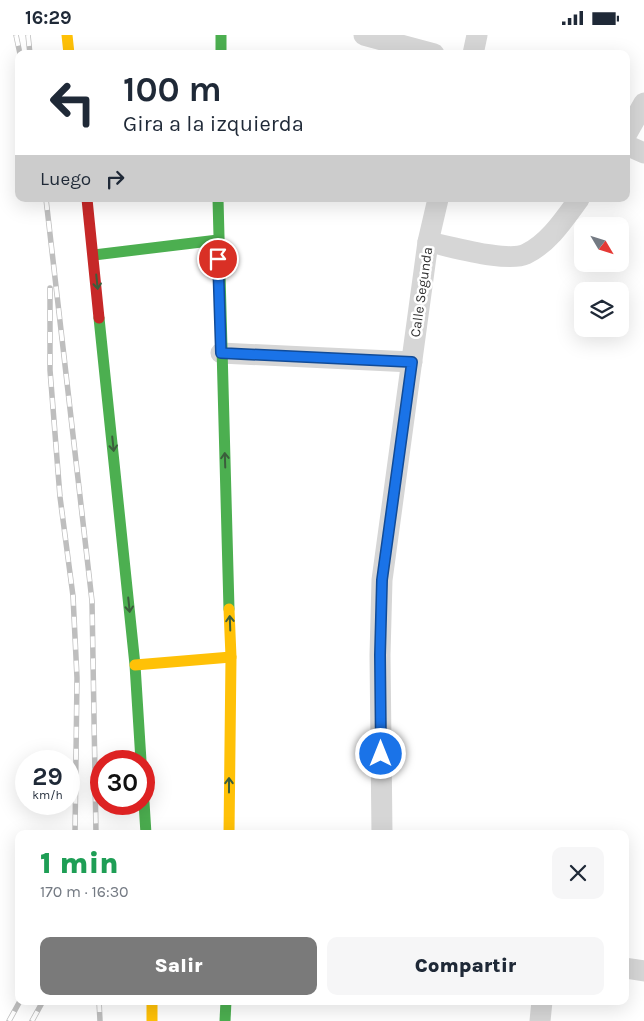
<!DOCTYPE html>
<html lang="es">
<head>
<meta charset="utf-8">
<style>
	body { margin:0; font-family:Karla,sans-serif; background:#f6f6f7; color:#1f2937; height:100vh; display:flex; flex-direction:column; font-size:19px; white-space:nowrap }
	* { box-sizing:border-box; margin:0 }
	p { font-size:16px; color:#747a83 }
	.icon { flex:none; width:28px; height:28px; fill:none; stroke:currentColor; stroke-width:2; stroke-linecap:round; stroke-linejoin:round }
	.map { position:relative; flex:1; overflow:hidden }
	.panel { position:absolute; left:15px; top:795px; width:614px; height:175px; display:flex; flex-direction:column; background:#fff; border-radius:10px; box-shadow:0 5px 20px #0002 }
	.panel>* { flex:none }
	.top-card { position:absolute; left:15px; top:15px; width:615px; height:152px; border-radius:10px; box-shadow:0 5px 20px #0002; background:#fff; color:#1f2937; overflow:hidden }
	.needle { width:32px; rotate:128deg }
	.buttons { position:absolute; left:574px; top:182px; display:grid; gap:10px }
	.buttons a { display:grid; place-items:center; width:55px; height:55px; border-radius:10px; background:#fff; box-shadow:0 5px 20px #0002; font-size:25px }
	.speed { position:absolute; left:15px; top:715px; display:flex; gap:10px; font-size:25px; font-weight:700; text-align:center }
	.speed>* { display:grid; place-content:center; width:65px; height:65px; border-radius:50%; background:#fff; box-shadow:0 5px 20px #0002; line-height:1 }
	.speed small { font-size:12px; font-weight:400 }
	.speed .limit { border:8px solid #d22; background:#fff; color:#111 }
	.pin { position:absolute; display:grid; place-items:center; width:42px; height:42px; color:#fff; margin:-21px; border:2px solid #fff; border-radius:50%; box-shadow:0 1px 5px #0007 }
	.me { position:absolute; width:55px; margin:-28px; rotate:0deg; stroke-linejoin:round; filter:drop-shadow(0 0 4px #0008) }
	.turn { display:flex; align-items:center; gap:18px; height:105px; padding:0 25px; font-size:22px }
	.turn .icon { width:65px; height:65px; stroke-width:2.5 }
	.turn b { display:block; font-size:35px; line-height:42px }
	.then { display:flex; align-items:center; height:48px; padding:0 25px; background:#0003; gap:10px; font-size:19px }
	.round { display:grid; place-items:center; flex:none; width:52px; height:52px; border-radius:10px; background:#f6f6f7 }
	.head { display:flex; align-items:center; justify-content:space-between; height:85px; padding:0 25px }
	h1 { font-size:30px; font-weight:800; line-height:38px; color:#1e9e55 }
	.primary-button { display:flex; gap:10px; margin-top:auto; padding:10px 25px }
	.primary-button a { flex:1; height:58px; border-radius:10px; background:#7a7a7a; color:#fff; font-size:20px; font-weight:800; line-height:58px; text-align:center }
	.primary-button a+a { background:#f6f6f7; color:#1f2937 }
	.status { display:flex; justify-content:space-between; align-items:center; height:35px; padding:0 25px; background:#fff; direction:ltr }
	.status svg { height:14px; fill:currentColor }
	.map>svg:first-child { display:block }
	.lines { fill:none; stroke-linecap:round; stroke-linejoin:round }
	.street { stroke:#d6d6d6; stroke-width:21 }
	.fast { stroke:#4caf50; stroke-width:11 }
	.slow { stroke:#ffc107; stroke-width:11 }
	.jam { stroke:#c62828; stroke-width:11 }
	.rail-casing { stroke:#bebebe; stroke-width:5.5 }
	.rail { stroke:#fff; stroke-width:4; stroke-dasharray:11; stroke-linecap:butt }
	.oneway { stroke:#3b5e3c }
	.route-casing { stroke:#114b97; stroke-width:12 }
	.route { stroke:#1a73e8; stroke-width:9 }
	.labels { text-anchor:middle; stroke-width:5; stroke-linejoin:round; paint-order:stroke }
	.street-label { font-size:14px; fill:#323232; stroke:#fff }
</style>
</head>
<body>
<div class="status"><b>16:29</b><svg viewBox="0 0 49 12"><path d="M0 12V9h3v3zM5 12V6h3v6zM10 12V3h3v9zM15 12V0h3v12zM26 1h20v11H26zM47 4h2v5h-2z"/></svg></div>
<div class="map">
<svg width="644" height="986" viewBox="0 0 644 986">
	<rect width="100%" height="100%" fill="#fff"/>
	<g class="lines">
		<!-- street -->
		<g class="street">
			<path d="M364 0 434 19"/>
			<path d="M473 19 477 0"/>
			<path d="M626 100 644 68"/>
			<path d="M626 110 644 118"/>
			<path d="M428 207C450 211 507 228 526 219 549 208 565 183 579 164"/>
			<path d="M221 318 412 327"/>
			<path d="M382 799 380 620 382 545 428 207 438 164"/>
			<path d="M625 933 644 936"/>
			<path d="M540 986 542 966"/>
		</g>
		<!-- fast -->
		<g class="fast">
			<path d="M221 0V19"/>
			<path d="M218 164 229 574"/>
			<path d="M94 220 218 205"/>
			<path d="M99 283 135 630 141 726"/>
			<path d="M144 767 146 799"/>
			<path d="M225 986 226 966"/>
		</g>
		<!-- slow -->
		<g class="slow">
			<path d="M67 0 69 19"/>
			<path d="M135 630 231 622"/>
			<path d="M229 799 231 622 229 574"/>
			<path d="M152 966V986"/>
		</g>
		<!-- jam -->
		<path class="jam" d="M87 164 99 283"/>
		<!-- rail casing -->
		<g class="rail-casing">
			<g id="rail">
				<path d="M16 0 20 19"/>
				<path d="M28 0 30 19"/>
				<path d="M46 164 92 566 96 799"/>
				<path d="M50 253V335L60 462 73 561 77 643 75 799"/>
				<path d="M99 966 100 986"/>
				<path d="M9 986 20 966"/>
				<path d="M32 986 43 966"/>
			</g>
		</g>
		<!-- rail -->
		<use href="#rail" class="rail"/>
	</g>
	<!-- one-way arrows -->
	<defs><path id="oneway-shaft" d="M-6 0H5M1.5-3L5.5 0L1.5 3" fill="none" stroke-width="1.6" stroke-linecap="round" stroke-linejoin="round" transform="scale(1.25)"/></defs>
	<g class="oneway">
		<use href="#oneway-shaft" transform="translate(97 247) rotate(84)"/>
		<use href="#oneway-shaft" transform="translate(113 409) rotate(84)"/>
		<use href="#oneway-shaft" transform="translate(225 425) rotate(-92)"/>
		<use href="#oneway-shaft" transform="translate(129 570) rotate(84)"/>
		<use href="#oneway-shaft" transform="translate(230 588) rotate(-92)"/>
		<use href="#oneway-shaft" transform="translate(229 750) rotate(-90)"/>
	</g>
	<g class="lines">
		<!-- route casing -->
		<g class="route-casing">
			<path id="route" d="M218 224 221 318 412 327 382 545 380 620 381 719"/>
		</g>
		<!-- route -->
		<use href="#route" class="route"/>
	</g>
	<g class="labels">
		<!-- street labels -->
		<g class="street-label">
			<text transform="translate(421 257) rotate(-82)" y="5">Calle Segunda</text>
		</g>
	</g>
</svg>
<div class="buttons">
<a><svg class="needle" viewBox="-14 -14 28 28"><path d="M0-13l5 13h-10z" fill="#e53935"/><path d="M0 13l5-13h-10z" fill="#747a83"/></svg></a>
<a><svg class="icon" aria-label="layers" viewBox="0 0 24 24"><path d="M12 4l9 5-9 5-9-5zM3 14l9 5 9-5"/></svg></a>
</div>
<div class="speed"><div>29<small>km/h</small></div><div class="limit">30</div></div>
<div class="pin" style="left:218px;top:224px;background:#d93025"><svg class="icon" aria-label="arrive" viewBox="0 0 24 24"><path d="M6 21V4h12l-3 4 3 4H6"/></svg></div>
<svg class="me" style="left:381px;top:719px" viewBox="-20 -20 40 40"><circle r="17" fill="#1a73e8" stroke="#fff" stroke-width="3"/><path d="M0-11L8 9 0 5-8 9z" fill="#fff"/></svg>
<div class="top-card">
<div class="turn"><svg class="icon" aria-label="left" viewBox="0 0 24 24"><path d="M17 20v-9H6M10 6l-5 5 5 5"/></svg><div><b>100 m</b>Gira a la izquierda</div></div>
<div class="then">Luego<svg class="icon" aria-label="right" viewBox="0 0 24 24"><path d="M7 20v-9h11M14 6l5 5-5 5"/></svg></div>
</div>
<section class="panel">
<div class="head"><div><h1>1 min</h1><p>170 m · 16:30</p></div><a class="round"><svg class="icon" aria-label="close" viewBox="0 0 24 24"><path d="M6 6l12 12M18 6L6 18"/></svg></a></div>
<div class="primary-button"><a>Salir</a><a>Compartir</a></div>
</section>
</div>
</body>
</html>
